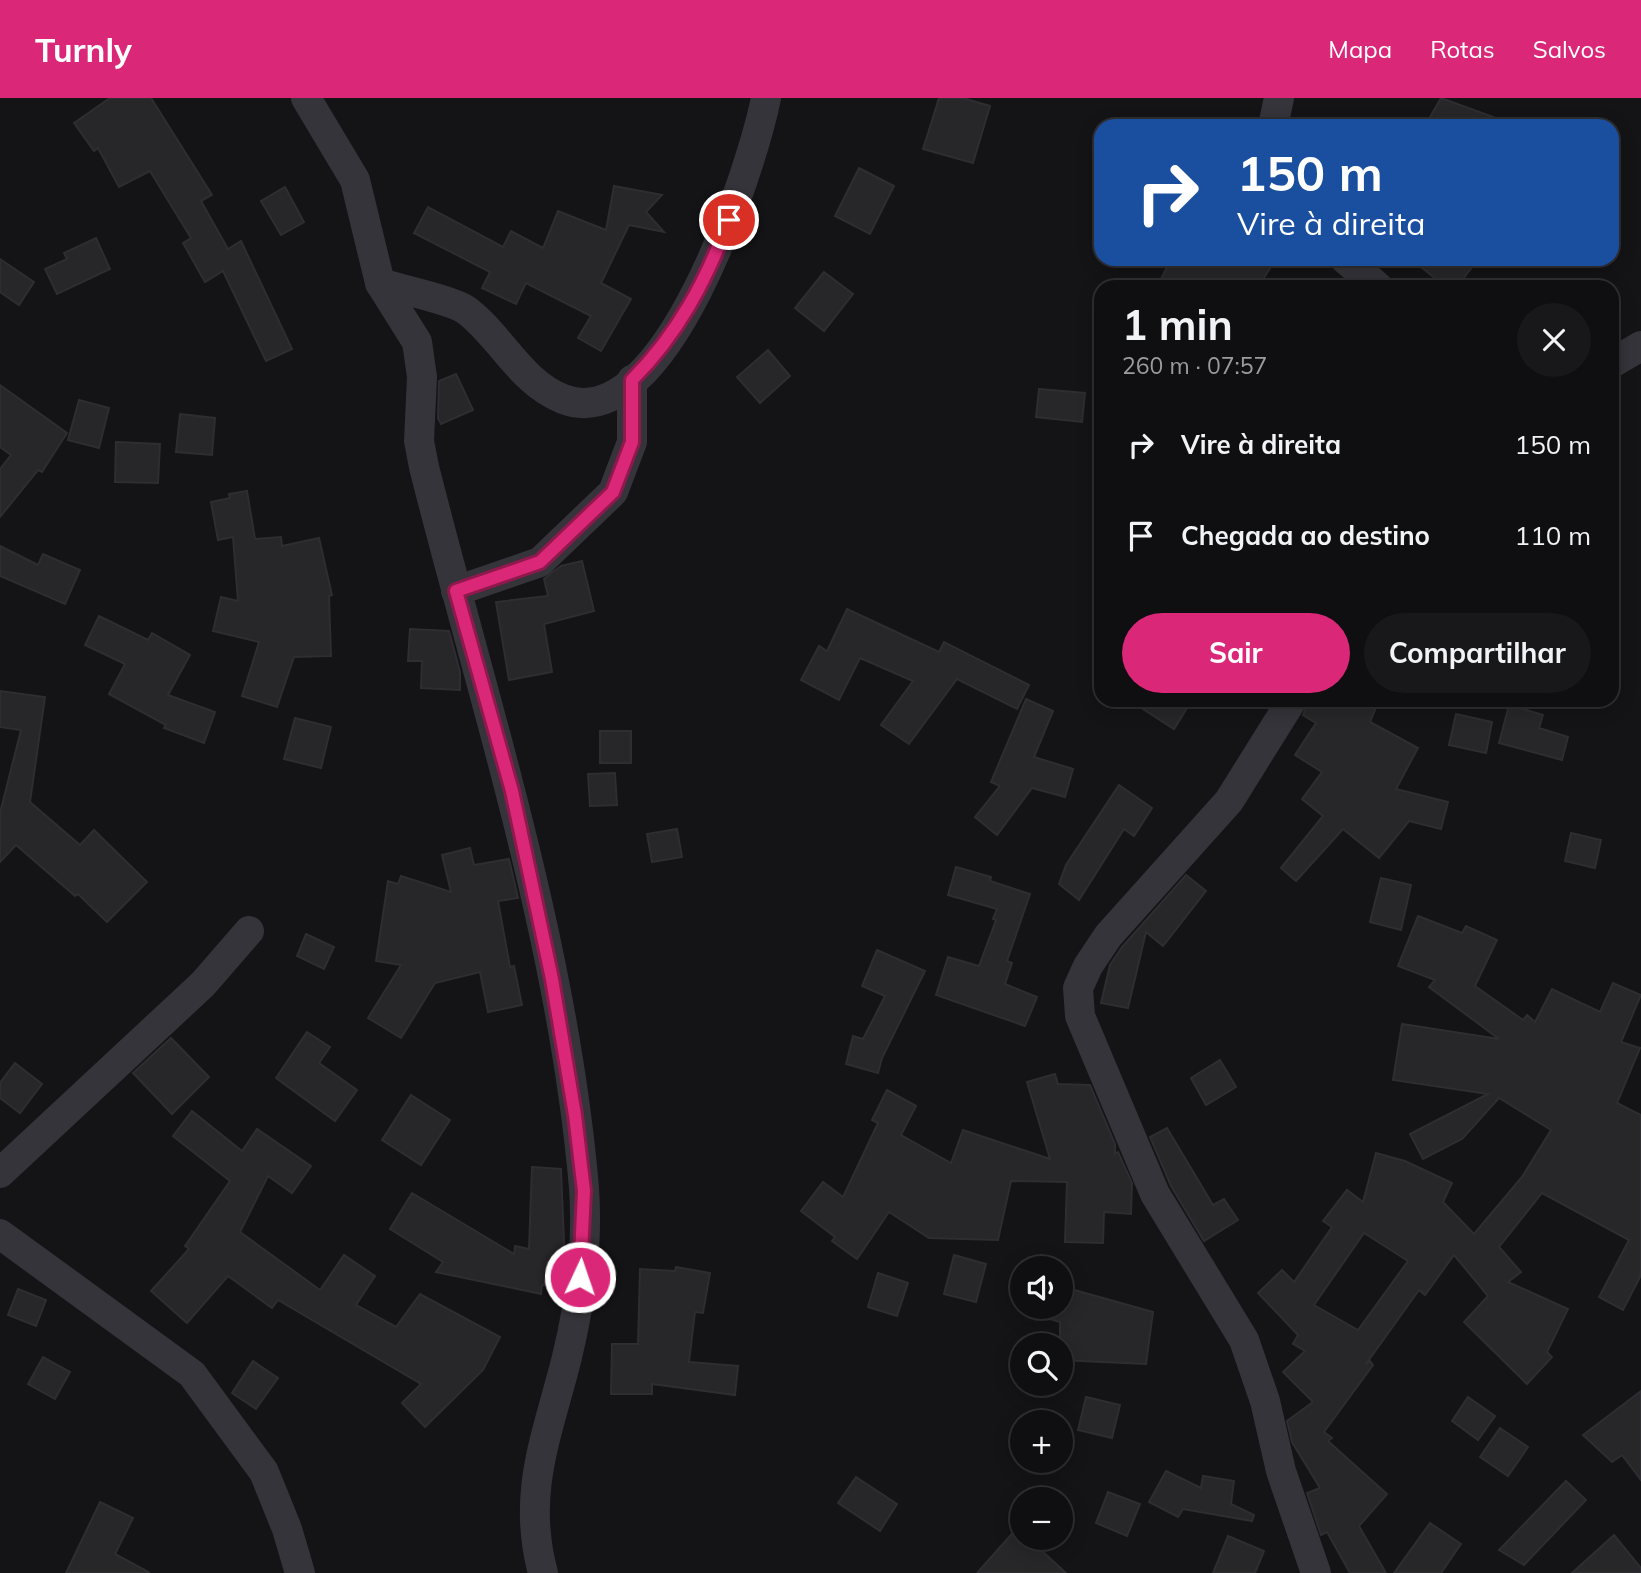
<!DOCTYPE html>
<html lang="pt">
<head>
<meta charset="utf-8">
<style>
	body { margin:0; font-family:Mulish,sans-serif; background:#181719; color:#f1f3f6; height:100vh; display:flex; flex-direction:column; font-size:26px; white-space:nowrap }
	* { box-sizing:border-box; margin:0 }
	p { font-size:23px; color:#9b9c9f }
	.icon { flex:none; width:38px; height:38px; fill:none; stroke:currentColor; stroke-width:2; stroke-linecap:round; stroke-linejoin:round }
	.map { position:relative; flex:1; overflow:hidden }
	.side { position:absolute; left:1094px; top:182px; width:525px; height:427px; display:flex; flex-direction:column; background:#0f0e10; border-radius:21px; box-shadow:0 4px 18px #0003,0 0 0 2px #2f2e30 }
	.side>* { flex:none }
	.banner { position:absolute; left:1094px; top:21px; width:525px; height:147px; border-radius:21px; box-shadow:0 4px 18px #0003,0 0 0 2px #2f2e30; background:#1a4fa0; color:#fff; overflow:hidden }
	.buttons { position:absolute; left:1010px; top:1158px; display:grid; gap:14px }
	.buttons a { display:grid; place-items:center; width:63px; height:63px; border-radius:50%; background:#0f0e10; box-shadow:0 4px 18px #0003,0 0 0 2px #2f2e30; font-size:35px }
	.pin { position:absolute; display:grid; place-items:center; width:60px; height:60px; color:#fff; margin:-30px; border:4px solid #fff; border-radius:50%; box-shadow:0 2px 7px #0007 }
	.me { position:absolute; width:77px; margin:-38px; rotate:3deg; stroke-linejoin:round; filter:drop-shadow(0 0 5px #0008) }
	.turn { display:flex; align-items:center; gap:24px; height:147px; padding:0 28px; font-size:32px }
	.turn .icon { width:91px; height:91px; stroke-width:2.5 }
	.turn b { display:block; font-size:49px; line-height:60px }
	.round { display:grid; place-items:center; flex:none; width:74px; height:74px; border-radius:37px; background:#181719 }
	.headline { display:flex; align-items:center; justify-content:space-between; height:119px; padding:0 28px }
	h1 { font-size:42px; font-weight:700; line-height:52px }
	.action { display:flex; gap:14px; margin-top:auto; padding:14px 28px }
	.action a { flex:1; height:80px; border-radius:42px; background:#db2777; color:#fff; font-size:28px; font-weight:700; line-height:80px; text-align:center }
	.action a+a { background:#181719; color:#f1f3f6 }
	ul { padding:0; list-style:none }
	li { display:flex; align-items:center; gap:21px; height:91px; padding:0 28px }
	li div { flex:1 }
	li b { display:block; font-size:26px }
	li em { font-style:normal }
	header { display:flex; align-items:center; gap:42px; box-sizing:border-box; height:98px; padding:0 35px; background:#db2777; color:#fff }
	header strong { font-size:33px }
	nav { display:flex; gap:38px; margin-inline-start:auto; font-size:24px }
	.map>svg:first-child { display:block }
	.building { fill:#272629; stroke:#2e2d31; stroke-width:2; fill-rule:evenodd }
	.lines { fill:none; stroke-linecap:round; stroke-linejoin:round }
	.street { stroke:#34343a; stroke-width:30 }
	.route-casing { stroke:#8e194d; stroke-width:18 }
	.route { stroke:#db2777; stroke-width:12 }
</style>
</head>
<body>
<header>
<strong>Turnly</strong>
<nav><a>Mapa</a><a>Rotas</a><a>Salvos</a></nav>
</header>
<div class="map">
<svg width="1641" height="1475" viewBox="0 0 1641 1475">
	<rect width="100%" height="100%" fill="#141315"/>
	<!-- building -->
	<g class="building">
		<path d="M110 0H151L212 97 201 103 228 151 241 143 292 251 266 263 223 173 205 184 183 145 191 140 150 73 119 89 98 50 94 53 74 25Z"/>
		<path d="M939 0H963L990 8 973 65 923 51Z"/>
		<path d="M1441 0 1510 25 1509 28H1425Z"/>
		<path d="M859 70 894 88 870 136 835 118Z"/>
		<path d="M614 88 662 97 646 114 664 134 629 127 601 185 631 201 601 253 578 240 591 218 526 185 516 206 482 190 490 174 414 135 428 109 503 149 511 133 543 150 558 113 606 132Z"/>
		<path d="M285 89 304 124 281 137 261 103Z"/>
		<path d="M96 140 110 171 57 196 45 171 67 161 64 155Z"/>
		<path d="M0 161 34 184 19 207 0 194Z"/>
		<path d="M1171 161H1276L1258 189H1157Z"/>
		<path d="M1411 161H1478L1457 189H1446Z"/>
		<path d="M824 174 853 196 824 233 795 210Z"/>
		<path d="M768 252 790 278 760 305 737 279Z"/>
		<path d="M456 276 473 312 441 326 438 320 439 283Z"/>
		<path d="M0 287 67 335 42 374 38 372 0 419V371L11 357 0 349Z"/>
		<path d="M1039 291 1085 295 1082 324 1036 319Z"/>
		<path d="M79 302 109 310 99 350 68 342Z"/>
		<path d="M180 316 215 320 212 357 176 354Z"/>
		<path d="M116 344 160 346 158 385 115 384Z"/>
		<path d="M247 393 255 441 281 439 282 448 319 440 332 497 329 498 331 558 294 559 277 609 242 598 259 544 213 533 221 499 238 503 233 439 218 442 211 404 230 400 229 396Z"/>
		<path d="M0 448 38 467 43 456 80 472 65 506 0 478Z"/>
		<path d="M582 463 594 513 544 526 552 574 509 582 496 504 548 498 544 481 561 468Z"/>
		<path d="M847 511 939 554 944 544 1029 587 1017 611 957 581 909 646 881 627 913 583 860 560 839 602 801 582 819 548 827 553Z"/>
		<path d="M99 518 148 542 152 535 190 557 168 597 215 614 204 645 164 630 166 627 109 596 125 566 85 547Z"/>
		<path d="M410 531 449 533 460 574V592L421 590 422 563H408Z"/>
		<path d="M0 593 45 599 30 704 80 747 94 732 147 784 107 824 78 796 75 798 16 747 0 764V715L21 632 0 629Z"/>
		<path d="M1026 601 1053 613 1034 659 1073 671 1065 699 1032 690 997 737 975 719 1000 688 991 684Z"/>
		<path d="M1129 602H1192L1174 631Z"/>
		<path d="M1309 602H1379L1370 624 1418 650 1396 691 1448 704 1441 731 1409 723 1379 760 1343 731 1296 783 1281 770 1323 718 1302 701 1322 674 1295 657 1316 625 1303 617Z"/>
		<path d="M1509 607 1543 617 1539 630 1568 639 1562 662 1499 645Z"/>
		<path d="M1456 616 1492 624 1486 655 1449 647Z"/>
		<path d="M295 620 331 629 321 670 284 661Z"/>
		<rect x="600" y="633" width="31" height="32"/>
		<path d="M615 675 617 707 590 708 588 676Z"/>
		<path d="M1119 687 1152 710 1134 738 1124 731 1079 802 1059 786 1066 767Z"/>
		<path d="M677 731 682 759 652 764 647 736Z"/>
		<path d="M1571 735 1601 742 1595 770 1565 763Z"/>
		<path d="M470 750 474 767 509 761 518 800 498 803 510 869 514 868 522 907 488 914 480 874 435 885 401 940 368 920 401 867 376 863 388 783 398 786 401 778 451 794 442 757Z"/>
		<path d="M956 769 991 779 990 783 1030 796 1007 863 1012 865 1005 886 1037 899 1025 928 936 897 948 859 979 868 996 822 993 821 997 811 948 797Z"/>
		<path d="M1186 777 1206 793 1163 848 1146 834 1128 910 1101 905 1110 867 1122 849Z"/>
		<path d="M1381 780 1411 787 1401 832 1370 824Z"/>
		<path d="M1418 818 1462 835 1466 828 1497 842 1475 888 1523 922 1527 917 1535 924 1552 891 1600 914 1613 885 1641 897 1621 944 1640 950 1617 1005 1641 1017V1177L1623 1212 1599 1199 1629 1142 1542 1095 1499 1149 1521 1174 1508 1184 1568 1211 1547 1254 1552 1259 1527 1286 1464 1224 1488 1198 1454 1157 1425 1197 1419 1192 1366 1266 1370 1263 1373 1267 1324 1334 1332 1340 1328 1343 1387 1396 1359 1428 1386 1475H1350L1327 1434 1321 1437 1307 1395 1320 1390 1292 1344 1287 1323 1313 1304 1283 1274 1305 1253 1293 1246 1298 1237 1258 1195 1282 1172 1294 1184 1332 1129 1323 1123 1347 1092 1363 1104 1376 1055 1405 1063 1452 1085 1443 1104 1474 1136 1522 1079 1551 1032 1499 1000 1462 1041 1423 1061 1410 1036 1488 996 1393 982 1402 926 1499 941 1429 889 1435 882 1398 868ZM1364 1135 1408 1163 1358 1232 1314 1207Z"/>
		<path d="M306 836 334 849 324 871 297 858Z"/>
		<path d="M877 852 925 873 882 960 878 975 846 966 853 938 863 941 885 898 862 888Z"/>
		<path d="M307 934 330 949 319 965 357 992 335 1023 276 980Z"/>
		<path d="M171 940 209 979 172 1016 133 975Z"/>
		<path d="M1220 962 1236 989 1206 1007 1191 980Z"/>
		<path d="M15 965 42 986 20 1015 0 1000V985Z"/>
		<path d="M1055 976 1058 986 1090 987 1115 1046V1056L1118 1054 1132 1085 1131 1116 1104 1114 1103 1145 1065 1144 1067 1084 1011 1083 998 1142 929 1140 889 1114 857 1161 832 1143 835 1139 801 1113 823 1084 843 1099 878 1025 872 1022 887 992 916 1008 901 1037 951 1065 963 1032 1050 1061 1027 984Z"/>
		<path d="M411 997 450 1022 421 1067 382 1042Z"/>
		<path d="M192 1013 242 1053 257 1031 311 1068 292 1095 268 1078 240 1134 320 1192 344 1157 375 1178 356 1207 396 1229 420 1196 500 1239 483 1272 425 1329 402 1305 421 1286 278 1202 272 1210 228 1178 187 1225 151 1193 189 1151 185 1148 230 1083 173 1038Z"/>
		<path d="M1167 1030 1213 1107 1224 1101 1238 1122 1204 1143 1171 1088 1150 1039Z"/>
		<path d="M532 1069 561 1071 565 1168 563 1188 542 1187 541 1196 436 1174 443 1164 390 1131 412 1095 514 1156 515 1148 529 1151Z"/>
		<path d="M954 1157 986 1166 976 1204 944 1196Z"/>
		<path d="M676 1169 710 1175 703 1215 695 1214 689 1264 738 1268 735 1297 652 1286V1296H611L612 1246H638L640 1171 675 1173Z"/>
		<path d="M878 1175 908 1185 897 1218 868 1209Z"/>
		<path d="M1060 1188 1153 1214 1146 1266 1060 1262V1224L1037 1217 1039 1209H1060Z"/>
		<path d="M18 1191 46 1202 36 1228 8 1217Z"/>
		<path d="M43 1259 70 1274 55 1301 28 1286Z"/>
		<path d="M253 1263 278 1280 256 1311 232 1295Z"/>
		<path d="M1641 1293V1382L1622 1357 1612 1364 1583 1337Z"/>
		<path d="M1086 1299 1120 1307 1112 1340 1078 1332Z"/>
		<path d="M1468 1299 1495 1318 1478 1342 1452 1323Z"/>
		<path d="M1500 1330 1528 1349 1508 1378 1480 1359Z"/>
		<path d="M1166 1373 1201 1390 1203 1378 1234 1383 1231 1406 1254 1417 1252 1423 1183 1411 1178 1419 1149 1404Z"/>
		<path d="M856 1379 897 1406 880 1433 838 1405Z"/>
		<path d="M1566 1383 1586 1402 1524 1467 1499 1452Z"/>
		<path d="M1108 1394 1140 1406 1127 1438 1096 1425Z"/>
		<path d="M100 1404 133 1420 115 1456 150 1475H66Z"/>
		<path d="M1430 1425 1461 1446 1441 1475H1394Z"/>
		<path d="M1017 1430 1022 1440H1028L1066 1475H977Z"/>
		<path d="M1614 1437 1641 1470V1475H1572Z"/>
		<path d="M1228 1438 1264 1453 1255 1475H1213Z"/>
	</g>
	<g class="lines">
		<!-- street -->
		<g class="street">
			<path d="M306 0 355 82 380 185 417 244 422 279 419 343 424 369C484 607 563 844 584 1090 588 1145 580 1205 567 1259 548 1336 521 1394 543 1475"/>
			<path d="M1273 28 1279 0"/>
			<path d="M1345 161 1378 189"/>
			<path d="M380 185C399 191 452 202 466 212 501 238 520 284 563 301 666 341 752 69 766 0"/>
			<path d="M1612 265 1641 248"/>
			<path d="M456 493 540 464 613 394 632 344V282"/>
			<path d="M1292 602 1229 703 1108 838 1088 868 1078 890 1080 918 1155 1096 1244 1242 1265 1303 1281 1373 1316 1475"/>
			<path d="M0 1075 203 886 249 833"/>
			<path d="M0 1136 192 1276 264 1374 287 1431 300 1475"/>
		</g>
	</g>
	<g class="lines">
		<!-- route casing -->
		<g class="route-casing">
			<path id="route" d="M580 1179 584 1093 575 1017 552 881 512 693 456 493 540 464 613 394 632 344V282C678 236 706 183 729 122"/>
		</g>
		<!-- route -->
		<use href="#route" class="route"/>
	</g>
</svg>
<div class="buttons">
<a><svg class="icon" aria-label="sound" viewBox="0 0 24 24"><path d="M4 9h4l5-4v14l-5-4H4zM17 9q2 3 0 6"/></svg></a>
<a><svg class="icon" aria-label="search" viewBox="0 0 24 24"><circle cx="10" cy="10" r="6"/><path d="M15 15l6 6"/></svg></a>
<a>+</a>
<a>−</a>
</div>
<div class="pin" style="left:729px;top:122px;background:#d93025"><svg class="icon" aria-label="arrive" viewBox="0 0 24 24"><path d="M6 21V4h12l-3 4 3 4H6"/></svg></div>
<svg class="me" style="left:580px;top:1179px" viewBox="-20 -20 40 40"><circle r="17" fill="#db2777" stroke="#fff" stroke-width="3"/><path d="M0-11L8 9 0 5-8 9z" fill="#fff"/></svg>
<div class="banner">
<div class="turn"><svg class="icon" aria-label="right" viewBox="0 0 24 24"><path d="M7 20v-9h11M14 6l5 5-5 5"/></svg><div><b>150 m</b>Vire à direita</div></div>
</div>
<section class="side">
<div class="headline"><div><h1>1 min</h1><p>260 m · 07:57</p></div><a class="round"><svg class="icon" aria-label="close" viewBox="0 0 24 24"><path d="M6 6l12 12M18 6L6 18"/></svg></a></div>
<ul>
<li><svg class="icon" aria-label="right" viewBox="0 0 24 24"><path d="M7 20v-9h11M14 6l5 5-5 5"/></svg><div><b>Vire à direita</b></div><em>150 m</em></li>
<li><svg class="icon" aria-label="arrive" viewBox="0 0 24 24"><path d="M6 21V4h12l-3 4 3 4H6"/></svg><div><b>Chegada ao destino</b></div><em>110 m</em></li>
</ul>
<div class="action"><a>Sair</a><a>Compartilhar</a></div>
</section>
</div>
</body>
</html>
